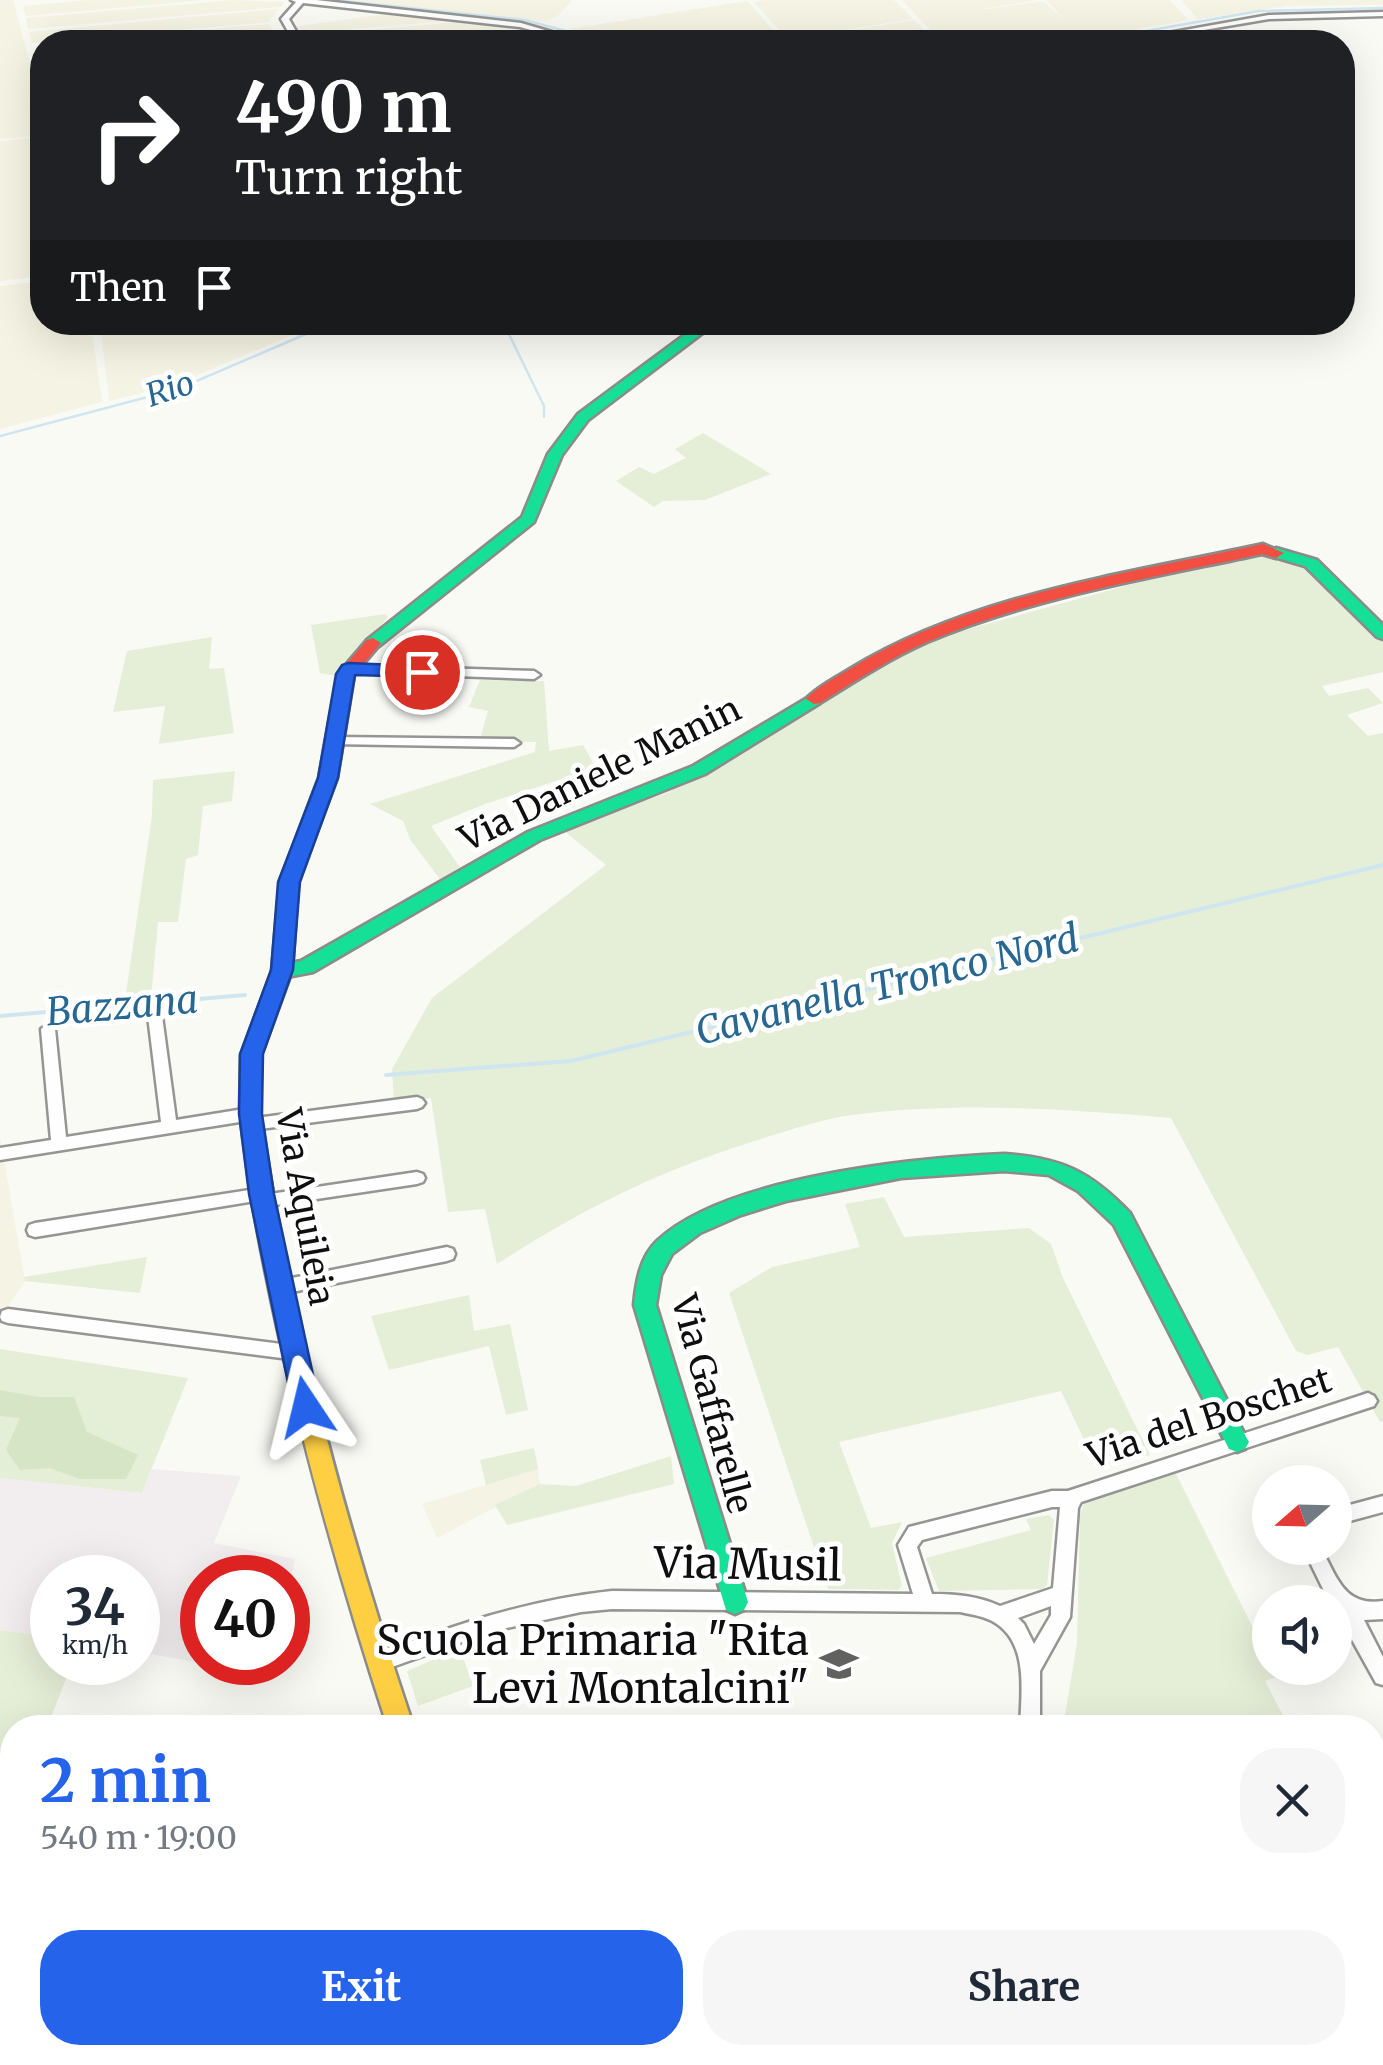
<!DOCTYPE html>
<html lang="en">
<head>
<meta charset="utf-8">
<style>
	body { margin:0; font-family:Merriweather,serif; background:#f6f6f7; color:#1f2937; height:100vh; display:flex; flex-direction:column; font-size:38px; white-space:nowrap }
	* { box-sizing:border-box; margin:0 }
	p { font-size:32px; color:#747a83 }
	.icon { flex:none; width:55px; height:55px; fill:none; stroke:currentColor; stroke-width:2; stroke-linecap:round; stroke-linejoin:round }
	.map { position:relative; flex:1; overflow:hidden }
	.drawer { position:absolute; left:0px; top:1715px; width:1385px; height:350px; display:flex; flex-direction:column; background:#fff; border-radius:40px 40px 0 0; box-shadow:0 10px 40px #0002 }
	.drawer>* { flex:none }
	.top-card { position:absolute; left:30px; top:30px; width:1325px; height:305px; border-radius:40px; box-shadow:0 10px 40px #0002; background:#202124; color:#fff; overflow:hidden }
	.needle { width:65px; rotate:250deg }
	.buttons { position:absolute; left:1252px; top:1465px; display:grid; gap:20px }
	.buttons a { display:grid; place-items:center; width:100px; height:100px; border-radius:50%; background:#fff; box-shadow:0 10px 40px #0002; font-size:50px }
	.speed { position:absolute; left:30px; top:1555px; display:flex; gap:20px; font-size:50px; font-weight:700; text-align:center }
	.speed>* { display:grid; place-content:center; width:130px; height:130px; border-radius:50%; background:#fff; box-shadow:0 10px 40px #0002; line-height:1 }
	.speed small { font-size:25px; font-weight:400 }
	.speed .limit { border:15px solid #d22; background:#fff; color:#111 }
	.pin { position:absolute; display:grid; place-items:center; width:85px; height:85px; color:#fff; margin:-42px; border:5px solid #fff; border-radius:50%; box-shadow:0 2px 10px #0007 }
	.me { position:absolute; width:110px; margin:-55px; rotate:350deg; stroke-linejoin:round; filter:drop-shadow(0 0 8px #0008) }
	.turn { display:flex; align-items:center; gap:35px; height:210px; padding:0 40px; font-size:45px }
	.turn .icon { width:130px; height:130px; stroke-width:2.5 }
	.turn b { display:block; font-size:70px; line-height:85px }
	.then { display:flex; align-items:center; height:95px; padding:0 40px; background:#0003; gap:20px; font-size:38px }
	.round { display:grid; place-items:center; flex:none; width:105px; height:105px; border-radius:40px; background:#f6f6f7 }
	.head { display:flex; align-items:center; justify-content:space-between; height:170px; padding:0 40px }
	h1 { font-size:60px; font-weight:700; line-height:75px; color:#2563eb }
	.button { display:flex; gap:20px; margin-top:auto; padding:20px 40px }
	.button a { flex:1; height:115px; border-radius:40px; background:#2563eb; color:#fff; font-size:40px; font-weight:700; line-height:115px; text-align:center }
	.button a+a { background:#f6f6f7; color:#1f2937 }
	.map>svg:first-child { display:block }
	.industrial { fill:#f2eef0 }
	.farmland { fill:#f5f3e3 }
	.green { fill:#e5eed7 }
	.forest { fill:#d6e5c6 }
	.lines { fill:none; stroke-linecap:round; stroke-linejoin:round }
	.stream-far1 { stroke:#cfe6f1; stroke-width:2.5 }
	.stream { stroke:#cfe6f1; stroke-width:4 }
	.street-casing { stroke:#959593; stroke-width:5 }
	.fast-casing { stroke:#8b8b89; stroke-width:5 }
	.slow-casing { stroke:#8b8b89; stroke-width:5 }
	.jam-casing { stroke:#8b8b89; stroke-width:5 }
	.street { fill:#fefefe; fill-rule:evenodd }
	.fast { fill:#16e098; fill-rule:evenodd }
	.slow { fill:#ffcf43; fill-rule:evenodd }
	.jam { fill:#f24e42; fill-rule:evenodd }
	.route { fill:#2563eb; stroke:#184099; stroke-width:2.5 }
	.labels { text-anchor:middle; stroke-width:10; stroke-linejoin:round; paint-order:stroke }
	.far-water-label { font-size:32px; font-style:italic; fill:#276791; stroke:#fff }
	.street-label { font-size:35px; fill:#0f0f0f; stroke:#fff }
	.water-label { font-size:38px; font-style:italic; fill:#276791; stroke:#fff }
	.near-street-label { font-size:42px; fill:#0f0f0f; stroke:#fff }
	.near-poi-label { font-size:42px; fill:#0f0f0f; stroke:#fff; text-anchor:end }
</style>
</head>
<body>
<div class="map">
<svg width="1383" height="2065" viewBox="0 0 1383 2065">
	<rect width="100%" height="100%" fill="#fafaf5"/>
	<!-- industrial -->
	<path class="industrial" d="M152 1469 241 1476 214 1543 295 1559 288 1592V1578H202V1642L196 1662 138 1652V1578H52V1637L0 1630V1478L142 1493Z"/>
	<!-- farmland -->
	<g class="farmland">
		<path d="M0 0H13L42 108V135L0 139Z"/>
		<path d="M88 0H205L26 16 23 6Z"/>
		<path d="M233 0 284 2 281 7 28 29 26 18Z"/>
		<path d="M346 0H572L558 16 545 22Z"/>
		<path d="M765 0H894L913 19 787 39 754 2Z"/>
		<path d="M902 0H1038L958 13 1043 1 1064 19 1046 0H1170L1188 20 1065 42 788 40 914 20 934 39 969 34 937 37Z"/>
		<path d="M1181 0H1383V5L1287 6 1198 19Z"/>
		<path d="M748 1 782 41 614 42 569 29Z"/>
		<path d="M278 9 269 22 32 43 29 32Z"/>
		<path d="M389 14 448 21 294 34 290 27Z"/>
		<path d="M458 22 520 29 446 37 527 30 567 42H300L296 36Z"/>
		<path d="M269 24 276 37H284L289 42H58Z"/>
		<path d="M41 137 42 276 0 281V141Z"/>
		<path d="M42 281V322L91 323 102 402 0 429V286Z"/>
		<path d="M100 323V322L321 323 171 386 109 401Z"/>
		<path d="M0 1137 25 1281 0 1318Z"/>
		<path d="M538 1469 540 1484 437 1538 422 1504Z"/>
	</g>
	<!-- green -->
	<g class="green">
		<path d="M703 433 771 474 705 500 663 501 654 507 616 481 639 467 654 474 686 458 675 449Z"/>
		<path d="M1264 554 1290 556 1307 567 1383 641V672L1322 686 1329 696 1368 688 1383 703 1347 715 1368 736 1383 733V1421L1380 1422 1338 1347 1307 1355 1296 1351 1171 1118C1065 1109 958 1101 852 1115 822 1119 793 1129 764 1138 662 1169 586 1207 497 1264L485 1209 448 1212 431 1098 394 1102 392 1069 432 998 606 865 563 830 664 794 713 768 850 680 943 636 1194 567Z"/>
		<path d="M385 614 388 617 336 676 320 673 311 625Z"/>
		<path d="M212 637 209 669 224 668 234 733 159 744 165 706 113 712 127 651Z"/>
		<path d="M480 680 544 681 549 751 583 745 596 768 485 804 431 826 460 867 440 879 411 841 403 821 370 804 535 752 536 742H479L488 711 469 707Z"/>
		<path d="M235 771 232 801 203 806 198 855 186 859 178 922H158L151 998 125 1000 152 816 153 780Z"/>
		<path d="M884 1197 904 1237 1029 1228 1051 1244 1063 1278 1150 1455 1097 1467 1061 1391 839 1442 871 1528 902 1522 892 1543 902 1586 898 1590 828 1589 729 1293 772 1267 860 1247 845 1204Z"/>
		<path d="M147 1257 140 1293 25 1281 24 1277Z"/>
		<path d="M469 1295 474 1331 510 1324 528 1410 506 1415 489 1346 389 1370 371 1316Z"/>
		<path d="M0 1349 188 1378 142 1493 0 1478Z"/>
		<path d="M534 1448 538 1469 486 1485 480 1460Z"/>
		<path d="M671 1456 674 1484 507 1525 495 1505 540 1484 576 1486Z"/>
		<path d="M1175 1472 1263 1648 1270 1646V1668H1303L1265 1681 1289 1727 1063 1728 1077 1643 1080 1516 1085 1500Z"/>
		<path d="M1049 1515 1054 1520 1047 1585 1043 1589 939 1591 926 1558 1031 1530 1026 1519Z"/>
		<path d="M0 1630 52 1637V1662L72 1663 50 1720 81 1727 12 1728V2017H0Z"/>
		<path d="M460 1648 473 1686 418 1706 407 1671Z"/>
		<path d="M1373 1889 1383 1909V2065H1222L1221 2053 1372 2052Z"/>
		<path d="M183 2053H271L270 2065H179Z"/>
		<path d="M506 2053H605L606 2065H506Z"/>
	</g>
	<!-- forest -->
	<path class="forest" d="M0 1390 39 1397H74L87 1432 138 1455 126 1479H80L50 1468 20 1470 6 1450 20 1418 0 1416Z"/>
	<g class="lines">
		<!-- stream-far1 -->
		<g class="stream-far1">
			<path d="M334 0 525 20 606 42"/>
			<path d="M1084 42 1259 11 1383 8"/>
			<path d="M503 322 544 406V417"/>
			<path d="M0 436 178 389 334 322"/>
		</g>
		<!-- stream -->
		<g class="stream">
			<path d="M0 1016 245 995"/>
			<path d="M386 1075 571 1061 1383 865"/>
		</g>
		<!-- street casing -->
		<g class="street-casing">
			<g id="street">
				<path d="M291 0H316L521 23 586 42H575L520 27 303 3 289 19 302 42H294L281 19 296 2Z"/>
				<path d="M1383 12V16L1269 19 1133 42H1118L1269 15Z"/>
				<path d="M349 665 534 671 540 675 534 679 345 672V666Z"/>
				<path d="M336 737 514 739 520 743 514 747 331 744 330 741 331 738Z"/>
				<path d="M155 1011 162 1016 176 1120 250 1108 256 1110 258 1114 256 1118 417 1097 422 1099 425 1103 422 1107 417 1109 252 1130 246 1128 244 1124 246 1121 0 1160V1148L51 1140 41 1029 48 1024 55 1029 66 1137 161 1122 148 1016Z"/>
				<path d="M417 1172 423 1174 425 1178 423 1182 417 1184 263 1207 257 1206 255 1201 35 1237 29 1235 27 1230 29 1225 35 1223 262 1188 268 1190 270 1194Z"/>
				<path d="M447 1247 453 1249 455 1254 453 1259 447 1261 282 1294 276 1292 274 1287 276 1282 282 1280Z"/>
				<path d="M8 1309 297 1346 303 1348 306 1353 303 1358 297 1360 8 1323 2 1321 0 1317 2 1311Z"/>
				<path d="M1368 1393 1374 1396 1377 1401 1374 1406 1081 1502 1078 1508 1070 1617 1040 1671V1728H1020C1021 1694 1029 1646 997 1624 986 1616 973 1615 960 1612L612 1609 581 1612 493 1631 378 1672 371 1669 368 1663 371 1657C450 1626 527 1600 612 1591L913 1594 898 1545 909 1527 1052 1491H1068ZM1052 1507H1060L1053 1588 1000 1606C978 1596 956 1594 932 1594L917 1547 922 1540ZM1051 1606V1615L1034 1644 1024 1624 1018 1618Z"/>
				<path d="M1383 1496V1512L1335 1525V1509Z"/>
				<path d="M1303 1548H1321C1337 1577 1344 1607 1383 1601V1619L1364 1620 1383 1657V1685L1376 1683 1351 1638 1343 1612 1324 1591Z"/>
				<path d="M402 2052H424L421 2065H399Z"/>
				<path d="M1009 2052H1031L1030 2065H1008Z"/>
			</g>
		</g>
		<!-- fast casing -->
		<g class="fast-casing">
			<g id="fast">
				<path d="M702 322H717L588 420 562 455 534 522 379 646H367V640L522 517 548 454 578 414Z"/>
				<path d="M1276 548 1317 560 1383 625V639L1377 637 1305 566 1271 556V550Z"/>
				<path d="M814 694 822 699 820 703 705 774 540 840 313 972 282 978 272 971 275 966 301 961 528 832 693 766Z"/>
				<path d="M1004 1154C1061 1158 1090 1171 1130 1213L1245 1435 1249 1442 1245 1449 1237 1452 1229 1449 1114 1225 1078 1191 1049 1175 1004 1171 901 1178 786 1201 741 1215 700 1233 672 1254 661 1275 656 1305 748 1602 744 1610 735 1614 726 1610 634 1305C636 1283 640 1257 657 1241 725 1177 913 1158 1004 1154Z"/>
			</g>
		</g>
		<!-- slow casing -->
		<g class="slow-casing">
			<path id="slow" d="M261 1180 269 1182 272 1188C304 1372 354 1550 414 1728H388C330 1550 281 1372 250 1188L253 1182Z"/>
		</g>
		<!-- jam casing -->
		<g class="jam-casing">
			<g id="jam">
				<path d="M1263 544 1284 553 1276 558 1262 554C1150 578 1034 597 927 642 889 659 855 681 820 703L814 704 806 699C817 687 835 678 850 669 972 594 1126 574 1263 544Z"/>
				<path d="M373 638 381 643 354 675 337 778 298 882 292 971 261 1055 260 1114 272 1188 269 1194H253L250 1188 240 1114 241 1055 272 971 280 882 319 778 338 674 367 640Z"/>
			</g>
		</g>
		<!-- street -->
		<use href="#street" class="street"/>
		<!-- fast -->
		<use href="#fast" class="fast"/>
		<!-- slow -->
		<use href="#slow" class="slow"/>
		<!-- jam -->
		<use href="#jam" class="jam"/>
	</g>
	<!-- route -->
	<path class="route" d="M348 663 422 666 432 672 422 677 355 675 338 778 300 882 293 970 263 1054 262 1114 274 1194 320 1407 316 1415 306 1418 297 1415 293 1407 249 1194 239 1114 240 1054 271 970 278 882 318 778 336 674 342 665Z"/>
	<!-- icons -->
	<defs>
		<g id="school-bare" transform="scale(3)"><path d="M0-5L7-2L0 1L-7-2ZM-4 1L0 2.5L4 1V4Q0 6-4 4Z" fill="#616160" stroke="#fff" stroke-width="2.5" paint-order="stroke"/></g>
	</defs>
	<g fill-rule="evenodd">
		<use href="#school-bare" x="839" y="1664"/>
	</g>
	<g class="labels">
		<!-- far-water labels -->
		<g class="far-water-label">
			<text transform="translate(170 389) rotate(-18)" y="11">Rio</text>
		</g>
		<!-- street labels -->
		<g class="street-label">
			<text transform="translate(600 774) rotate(-26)" y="12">Via Daniele Manin</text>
			<text transform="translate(305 1207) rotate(80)" y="12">Via Aquileia</text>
			<text transform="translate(712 1404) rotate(75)" y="12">Via Gaffarelle</text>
			<text transform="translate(1209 1418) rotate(-18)" y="12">Via del Boschet</text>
		</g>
		<!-- water labels -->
		<g class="water-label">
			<text transform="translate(887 985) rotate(-14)" y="13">Cavanella Tronco Nord</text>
			<text transform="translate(122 1006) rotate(-5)" y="13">Bazzana</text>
		</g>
		<!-- near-street labels -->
		<g class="near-street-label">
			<text transform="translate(748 1564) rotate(1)" y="15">Via Musil</text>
		</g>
		<!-- near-poi labels -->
		<g class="near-poi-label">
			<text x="809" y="1655">Scuola Primaria "Rita<tspan x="809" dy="48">Levi Montalcini"</tspan></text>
		</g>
	</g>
</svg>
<div class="buttons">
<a><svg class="needle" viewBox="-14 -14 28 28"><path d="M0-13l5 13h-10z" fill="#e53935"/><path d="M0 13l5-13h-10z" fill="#747a83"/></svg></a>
<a><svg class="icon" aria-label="sound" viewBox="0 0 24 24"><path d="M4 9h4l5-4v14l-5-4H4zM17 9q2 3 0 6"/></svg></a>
</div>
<div class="speed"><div>34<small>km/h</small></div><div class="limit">40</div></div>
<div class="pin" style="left:422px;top:672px;background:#d93025"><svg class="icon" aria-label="arrive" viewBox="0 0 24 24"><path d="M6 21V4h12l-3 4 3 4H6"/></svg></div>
<svg class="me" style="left:306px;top:1407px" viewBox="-20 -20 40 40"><path d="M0-17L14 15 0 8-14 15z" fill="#2563eb" stroke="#fff" stroke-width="4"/></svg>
<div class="top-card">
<div class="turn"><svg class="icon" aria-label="right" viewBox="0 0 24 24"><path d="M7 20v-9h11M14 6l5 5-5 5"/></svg><div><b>490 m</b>Turn right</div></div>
<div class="then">Then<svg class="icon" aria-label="arrive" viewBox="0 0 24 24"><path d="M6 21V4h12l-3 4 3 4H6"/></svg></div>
</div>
<section class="drawer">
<div class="head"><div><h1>2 min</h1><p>540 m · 19:00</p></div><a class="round"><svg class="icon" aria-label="close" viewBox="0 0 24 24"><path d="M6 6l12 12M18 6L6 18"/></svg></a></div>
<div class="button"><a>Exit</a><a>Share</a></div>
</section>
</div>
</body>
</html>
